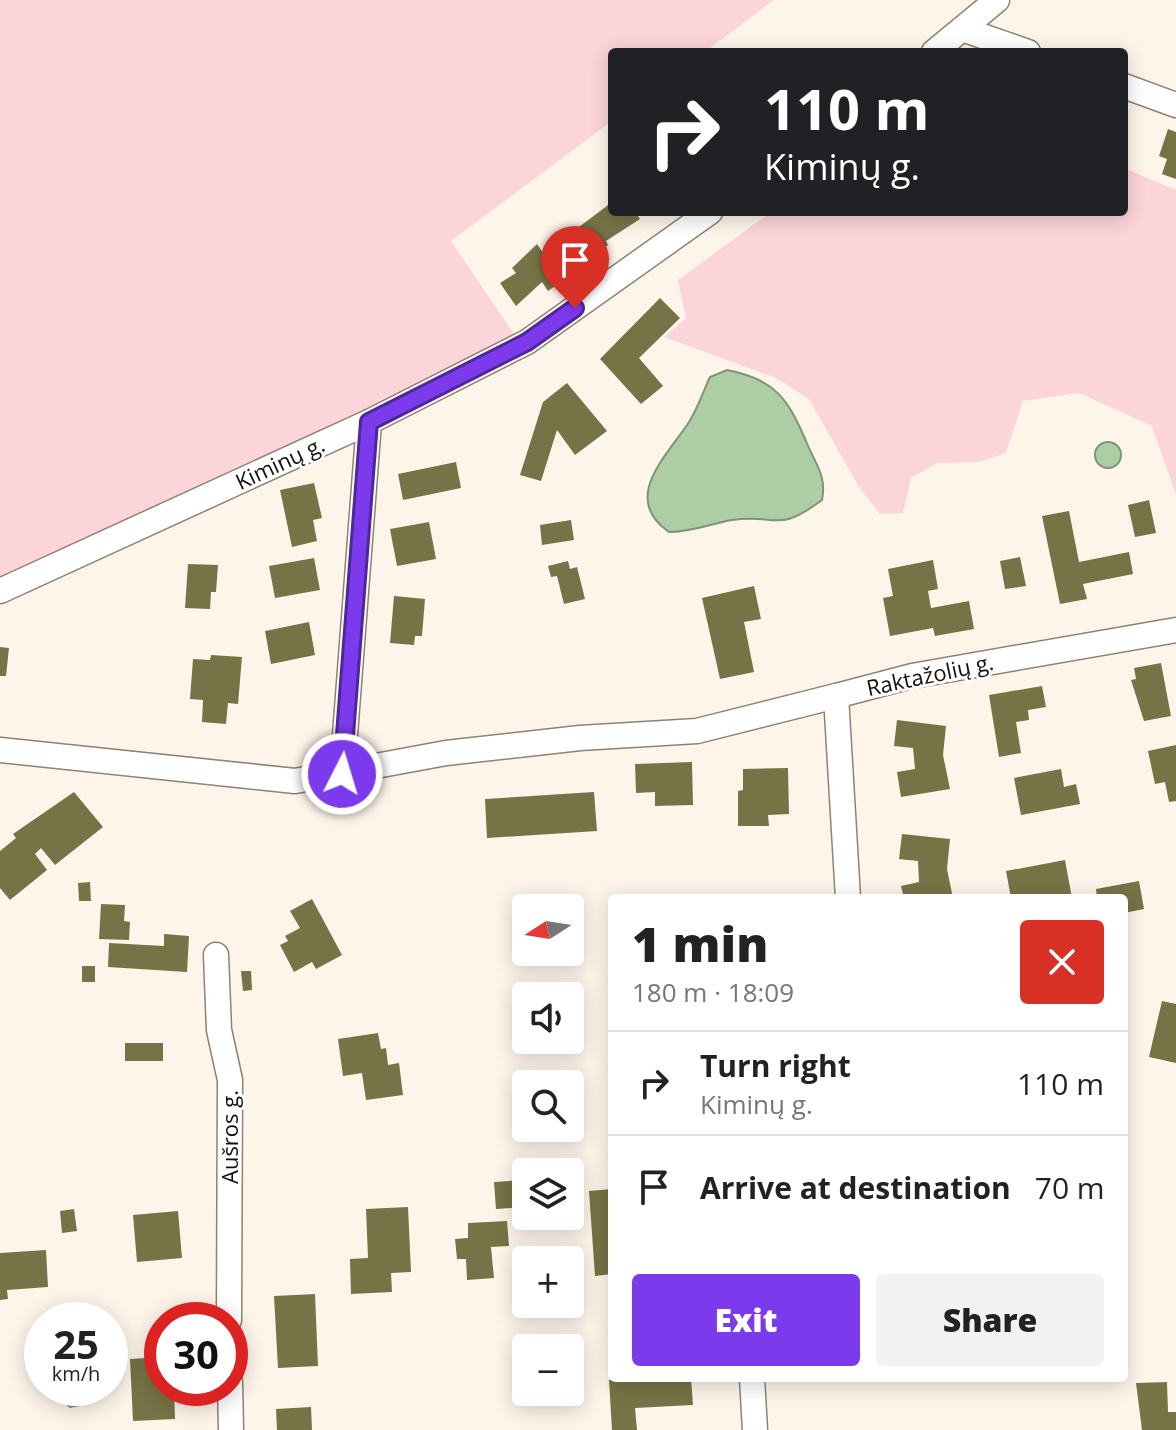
<!DOCTYPE html>
<html lang="en">
<head>
<meta charset="utf-8">
<style>
	body { margin:0; font-family:"Open Sans",sans-serif; background:#f2f2f2; color:#222; height:100vh; display:flex; flex-direction:column; font-size:30px; white-space:nowrap }
	* { box-sizing:border-box; margin:0 }
	p { font-size:26px; color:#767676 }
	.icon { flex:none; width:44px; height:44px; fill:none; stroke:currentColor; stroke-width:2; stroke-linecap:round; stroke-linejoin:round }
	.map { position:relative; flex:1; overflow:hidden }
	.panel { position:absolute; left:608px; top:894px; width:520px; height:488px; display:flex; flex-direction:column; background:#fff; border-radius:8px; box-shadow:0 4px 20px #0003 }
	.panel>* { flex:none }
	.guide { position:absolute; left:608px; top:48px; width:520px; height:168px; border-radius:8px; box-shadow:0 4px 20px #0003; background:#202124; color:#fff; overflow:hidden }
	.needle { width:52px; rotate:258deg }
	.tools { position:absolute; left:512px; top:894px; display:grid; gap:16px }
	.tools a { display:grid; place-items:center; width:72px; height:72px; border-radius:8px; background:#fff; box-shadow:0 4px 20px #0003; font-size:40px }
	.speed { position:absolute; left:24px; top:1302px; display:flex; gap:16px; font-size:40px; font-weight:700; text-align:center }
	.speed>* { display:grid; place-content:center; width:104px; height:104px; border-radius:50%; background:#fff; box-shadow:0 4px 20px #0003; line-height:1 }
	.speed small { font-size:20px; font-weight:400 }
	.speed .limit { border:12px solid #d22; background:#fff; color:#111 }
	.pin { position:absolute; display:grid; place-items:center; width:68px; height:68px; color:#fff; margin:-82px -34px; border-radius:50% 50% 50% 0; rotate:-45deg; box-shadow:0 0 8px #0007 }
	.pin .icon { rotate:45deg }
	.me { position:absolute; width:88px; margin:-44px; rotate:5deg; stroke-linejoin:round; filter:drop-shadow(0 0 6px #0008) }
	.turn { display:flex; align-items:center; gap:28px; height:168px; padding:0 24px; font-size:36px }
	.turn .icon { width:104px; height:104px; stroke-width:2.5 }
	.turn b { display:block; font-size:56px; line-height:68px }
	.round { display:grid; place-items:center; flex:none; width:84px; height:84px; border-radius:8px; background:#f2f2f2 }
	.overview { display:flex; align-items:center; justify-content:space-between; height:136px; padding:0 24px }
	h1 { font-size:48px; font-weight:800; line-height:60px }
	.action { display:flex; gap:16px; margin-top:auto; padding:16px 24px }
	.action a { flex:1; height:92px; border-radius:8px; background:#7c3aed; color:#fff; font-size:32px; font-weight:800; line-height:92px; text-align:center }
	.action a+a { background:#f2f2f2; color:#222 }
	ul { padding:0; list-style:none }
	li { display:flex; align-items:center; gap:24px; height:104px; padding:0 24px; border-top:2px solid #e0e0e0 }
	li div { flex:1 }
	li b { display:block; font-size:30px }
	li em { font-style:normal }
	.map>svg:first-child { display:block }
	.green { fill:#fcd5da }
	.water { fill:#adcda5; stroke:#7f9476; stroke-width:2 }
	.building { fill:#767446 }
	.lines { fill:none; stroke-linecap:round; stroke-linejoin:round }
	.minor-casing { stroke:#8f8271; stroke-width:27 }
	.minor { stroke:#fff; stroke-width:24 }
	.route-casing { stroke:#51269a; stroke-width:20 }
	.route { stroke:#7c3aed; stroke-width:14 }
	.labels { text-anchor:middle; stroke-width:6; stroke-linejoin:round; paint-order:stroke }
	.street-label { font-size:22px; fill:#140f09; stroke:#fff }
</style>
</head>
<body>
<div class="map">
<svg width="1176" height="1430" viewBox="0 0 1176 1430">
	<rect width="100%" height="100%" fill="#fef5ea"/>
	<!-- green -->
	<g class="green">
		<path d="M0 0H774L705 52H612V121L451 241 518 340 0 580Z"/>
		<path d="M1124 168 1176 190V495L1152 426 1079 393 1023 401 1006 453 979 462 937 463 911 478 903 513 880 514 859 487 809 399 776 378 664 337 686 318 678 280 771 212H1124Z"/>
	</g>
	<!-- water -->
	<g class="water">
		<path d="M727 370C775 379 788 399 806 441 815 464 827 475 822 500 775 535 778 513 732 520 710 524 691 532 669 532 620 498 667 456 689 422 698 408 703 392 710 377Z"/>
		<circle cx="1108" cy="455" r="13"/>
		<path d="M49 1388H83L80 1405 70 1407Z"/>
	</g>
	<!-- building -->
	<g class="building">
		<path d="M1168 129 1176 132V179L1162 174 1167 159 1159 156Z"/>
		<path d="M612 202V212H635L640 219 606 241 608 245 596 253 579 227Z"/>
		<path d="M537 244 562 281 548 291 542 282 516 306 500 283 516 273 512 268Z"/>
		<path d="M660 298 680 318 639 358 663 386 641 404 600 359Z"/>
		<path d="M567 383 607 431 575 455 557 430 541 481 520 475 543 402Z"/>
		<path d="M456 462 461 488 403 500 398 474Z"/>
		<path d="M314 483 322 518 313 520 317 541 292 547 280 490Z"/>
		<path d="M1149 500 1156 533 1135 537 1128 505Z"/>
		<path d="M1069 511 1079 562 1129 552 1133 574 1083 584 1087 599 1060 604 1042 516Z"/>
		<path d="M571 520 574 540 542 545 540 525Z"/>
		<path d="M429 522 436 559 397 566 390 529Z"/>
		<path d="M1020 557 1026 586 1005 589 1000 561Z"/>
		<path d="M314 558 320 590 275 598 269 566Z"/>
		<path d="M933 560 938 589 928 591 931 608 969 601 974 629 935 636 933 628 890 636 883 598 893 596 888 569Z"/>
		<path d="M568 561 570 569 577 567 585 599 564 604 557 576 551 577 548 566Z"/>
		<path d="M188 564 218 565 216 592H211L210 609 185 608Z"/>
		<path d="M754 586 761 619 744 622 754 672 720 679 702 598Z"/>
		<path d="M394 596 425 599 422 636H415L414 645 390 643Z"/>
		<path d="M309 622 315 655 271 664 265 631Z"/>
		<path d="M0 647 9 648 6 676H0Z"/>
		<path d="M211 655 242 657 238 704 228 703 226 724 202 722 203 700 190 699 193 659 210 660Z"/>
		<path d="M1161 663 1171 716 1144 721 1131 680 1136 679 1134 668Z"/>
		<path d="M1042 686 1046 707 1028 710 1029 720 1016 722 1021 753 999 757 989 695Z"/>
		<path d="M897 720 946 726 943 755 950 789 901 797 897 772 915 769 913 748 894 746Z"/>
		<path d="M1176 745V801L1169 802 1165 782 1155 784 1148 751Z"/>
		<path d="M692 762 693 805 655 806V792L636 793 635 764Z"/>
		<path d="M788 768 789 814 768 815 769 826H738V791L743 790V769Z"/>
		<path d="M1061 769 1064 787 1076 784 1080 804 1021 815 1014 778Z"/>
		<path d="M74 792 103 827 55 865 41 848 35 854 47 870 10 900 0 888V851L16 838 13 834Z"/>
		<path d="M594 792 597 831 487 838 485 799Z"/>
		<path d="M902 834 950 839 947 869 953 898H904L901 886 919 882 918 861 899 859Z"/>
		<path d="M1065 860 1072 898H1039V894L1011 898 1006 871Z"/>
		<path d="M1139 881 1144 909 1124 913V898H1097L1096 889Z"/>
		<path d="M90 882 91 901H79L78 883Z"/>
		<path d="M312 899 342 955 316 969 312 962 294 972 280 945 288 941 285 936 300 928 290 911Z"/>
		<path d="M101 904 125 905 124 921 130 922 129 940 99 939Z"/>
		<path d="M164 934 189 936 187 972 108 967 109 943 164 946Z"/>
		<rect x="82" y="966" width="13" height="16"/>
		<path d="M241 971H251L252 990 243 991Z"/>
		<path d="M1162 1001 1176 1004V1063L1149 1057Z"/>
		<path d="M378 1033 381 1049 386 1048 388 1065 399 1063 403 1095 366 1100 362 1073 343 1076 338 1039Z"/>
		<rect x="125" y="1043" width="38" height="18"/>
		<path d="M525 1180 526 1207 496 1209 494 1182Z"/>
		<path d="M612 1189V1274L595 1276 589 1191Z"/>
		<path d="M408 1207 411 1272 391 1273 392 1292 351 1294 350 1259 368 1258 366 1209Z"/>
		<path d="M74 1209 77 1231 62 1233 60 1211Z"/>
		<path d="M178 1211 182 1258 137 1262 133 1215Z"/>
		<path d="M507 1221 509 1246 491 1247 494 1278 467 1280 466 1259H457L455 1239 468 1238V1223Z"/>
		<path d="M46 1250 48 1287 7 1290 8 1299 0 1300V1253Z"/>
		<path d="M315 1294 318 1366 278 1368 274 1296Z"/>
		<path d="M162 1357V1388H174L175 1419 133 1421 130 1359Z"/>
		<path d="M646 1378H691L693 1405 635 1408 637 1430H612L609 1380Z"/>
		<path d="M1167 1382 1168 1412H1176V1430H1142L1136 1383Z"/>
		<path d="M311 1407 312 1430H277L276 1409Z"/>
	</g>
	<g class="lines">
		<!-- minor casing -->
		<g class="minor-casing">
			<g id="minor">
				<path d="M965 30 1028 52"/>
				<path d="M934 52 997 0"/>
				<path d="M1124 86 1176 105"/>
				<path d="M0 591 369 422 527 342 710 212"/>
				<path d="M0 750 295 781 446 753 580 738 697 731 836 696"/>
				<path d="M342 774 369 422"/>
				<path d="M848 898 836 696 912 676 1176 630"/>
				<path d="M216 955 219 1030 230 1080 229 1320"/>
				<path d="M752 1378 755 1430"/>
				<path d="M230 1382 231 1430"/>
			</g>
		</g>
		<!-- minor -->
		<use href="#minor" class="minor"/>
	</g>
	<g class="lines">
		<!-- route casing -->
		<g class="route-casing">
			<path id="route" d="M342 774 369 422 527 342 575 308"/>
		</g>
		<!-- route -->
		<use href="#route" class="route"/>
	</g>
	<g class="labels">
		<!-- street labels -->
		<g class="street-label">
			<text transform="translate(280 463) rotate(-25)" y="8">Kiminų g.</text>
			<text transform="translate(930 675) rotate(-12)" y="8">Raktažolių g.</text>
			<text transform="translate(230 1137) rotate(-90)" y="8">Aušros g.</text>
		</g>
	</g>
</svg>
<div class="tools">
<a><svg class="needle" viewBox="-14 -14 28 28"><path d="M0-13l5 13h-10z" fill="#e53935"/><path d="M0 13l5-13h-10z" fill="#767676"/></svg></a>
<a><svg class="icon" aria-label="sound" viewBox="0 0 24 24"><path d="M4 9h4l5-4v14l-5-4H4zM17 9q2 3 0 6"/></svg></a>
<a><svg class="icon" aria-label="search" viewBox="0 0 24 24"><circle cx="10" cy="10" r="6"/><path d="M15 15l6 6"/></svg></a>
<a><svg class="icon" aria-label="layers" viewBox="0 0 24 24"><path d="M12 4l9 5-9 5-9-5zM3 14l9 5 9-5"/></svg></a>
<a>+</a>
<a>−</a>
</div>
<div class="speed"><div>25<small>km/h</small></div><div class="limit">30</div></div>
<div class="pin" style="left:575px;top:308px;background:#d93025"><svg class="icon" aria-label="arrive" viewBox="0 0 24 24"><path d="M6 21V4h12l-3 4 3 4H6"/></svg></div>
<svg class="me" style="left:342px;top:774px" viewBox="-20 -20 40 40"><circle r="17" fill="#7c3aed" stroke="#fff" stroke-width="3"/><path d="M0-11L8 9 0 5-8 9z" fill="#fff"/></svg>
<div class="guide">
<div class="turn"><svg class="icon" aria-label="right" viewBox="0 0 24 24"><path d="M7 20v-9h11M14 6l5 5-5 5"/></svg><div><b>110 m</b>Kiminų g.</div></div>
</div>
<section class="panel">
<div class="overview"><div><h1>1 min</h1><p>180 m · 18:09</p></div><a class="round" style="background:#d93025;color:#fff"><svg class="icon" aria-label="close" viewBox="0 0 24 24"><path d="M6 6l12 12M18 6L6 18"/></svg></a></div>
<ul>
<li><svg class="icon" aria-label="right" viewBox="0 0 24 24"><path d="M7 20v-9h11M14 6l5 5-5 5"/></svg><div><b>Turn right</b><p>Kiminų g.</p></div><em>110 m</em></li>
<li><svg class="icon" aria-label="arrive" viewBox="0 0 24 24"><path d="M6 21V4h12l-3 4 3 4H6"/></svg><div><b>Arrive at destination</b></div><em>70 m</em></li>
</ul>
<div class="action"><a>Exit</a><a>Share</a></div>
</section>
</div>
</body>
</html>
